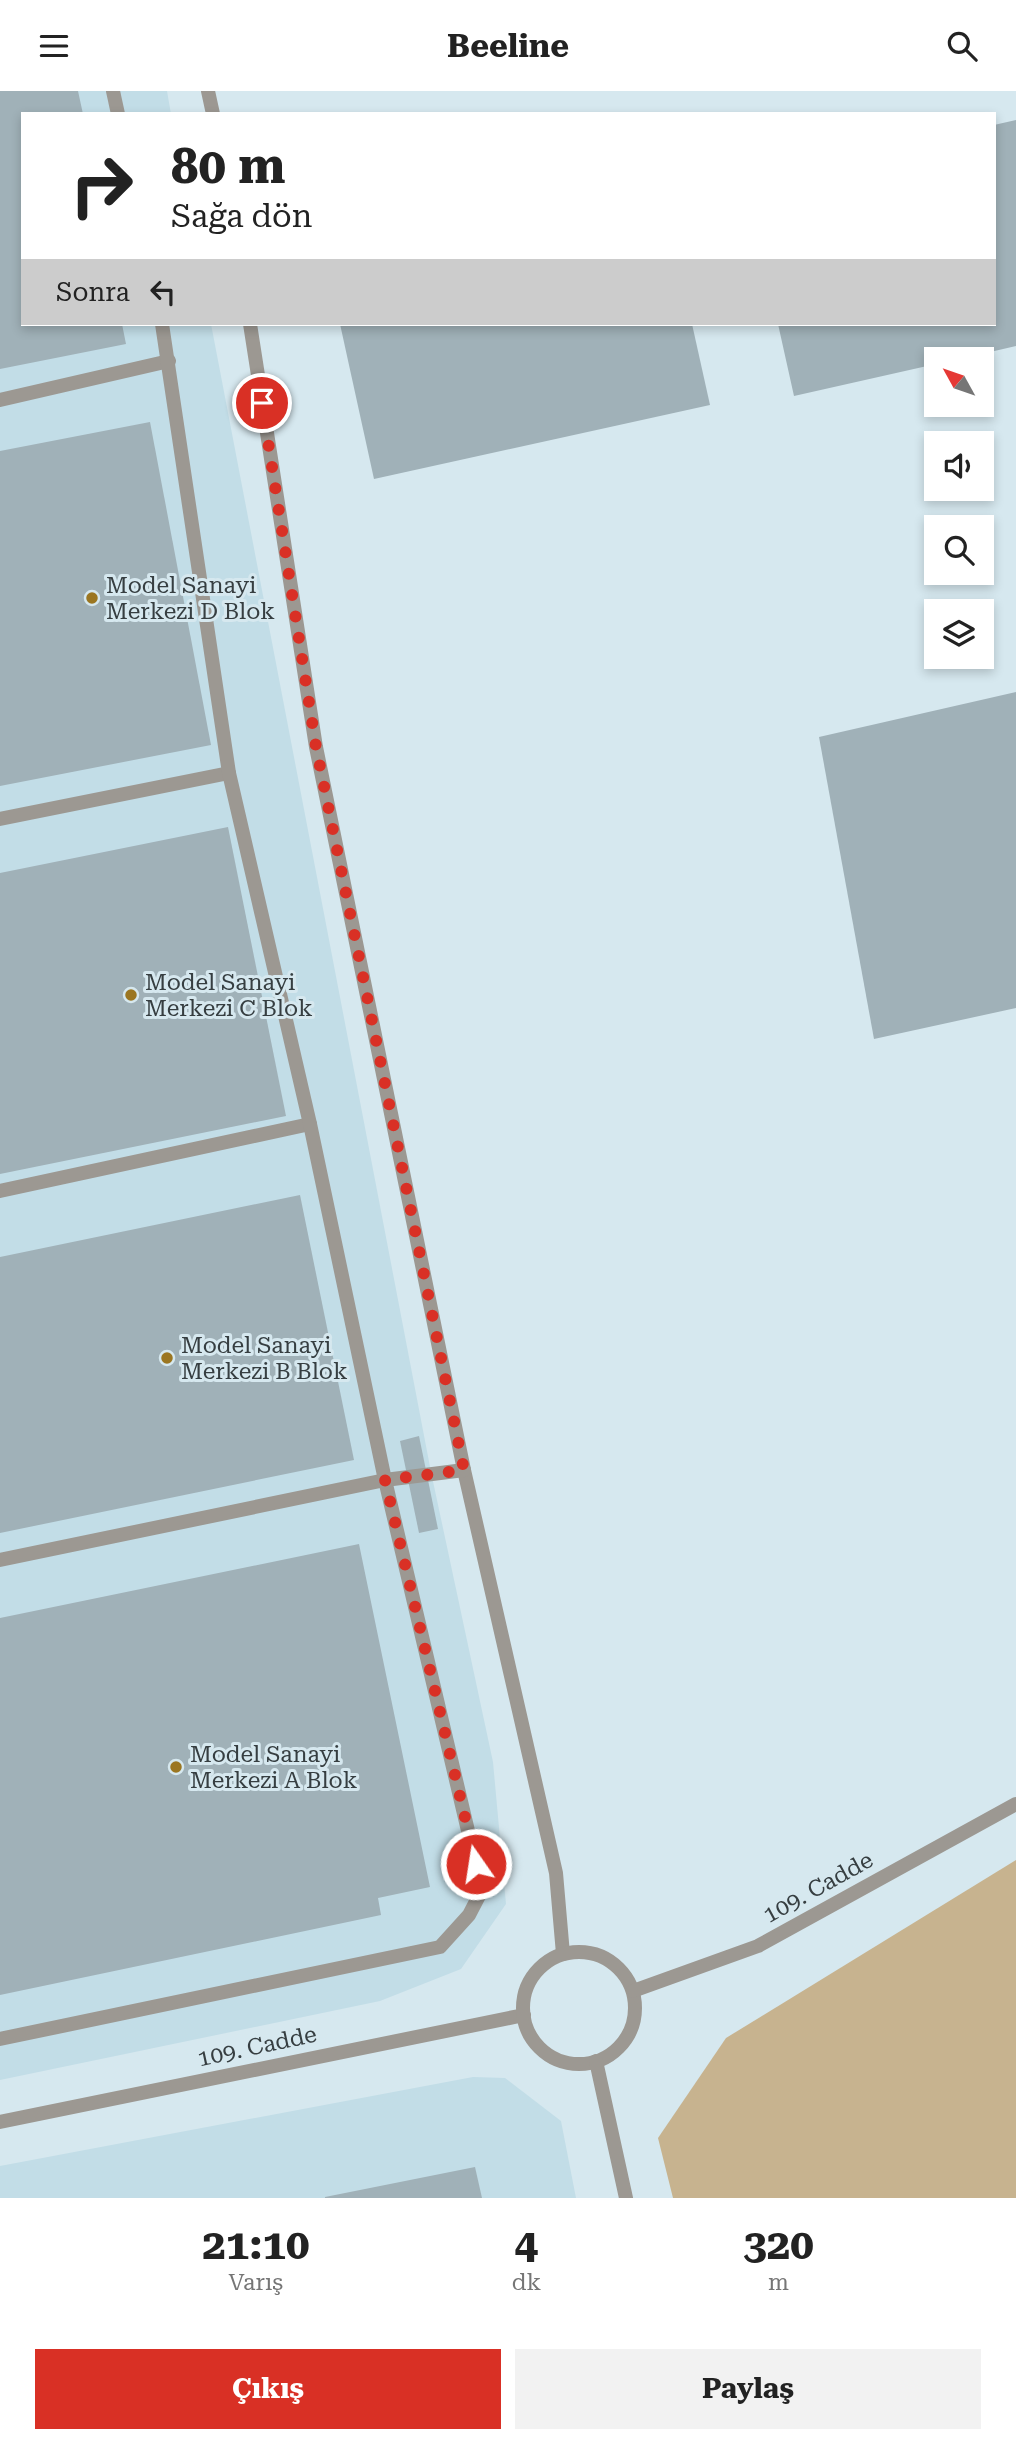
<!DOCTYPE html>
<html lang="tr">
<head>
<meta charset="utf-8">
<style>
	body { margin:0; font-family:"Roboto Serif",serif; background:#f2f2f2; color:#222; height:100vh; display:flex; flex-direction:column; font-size:26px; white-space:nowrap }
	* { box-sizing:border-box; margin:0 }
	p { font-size:23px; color:#767676 }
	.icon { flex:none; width:38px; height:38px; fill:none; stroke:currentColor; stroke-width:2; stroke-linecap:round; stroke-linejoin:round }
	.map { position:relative; height:2107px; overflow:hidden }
	.drawer { display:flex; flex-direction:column; background:#fff; flex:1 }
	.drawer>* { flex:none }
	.top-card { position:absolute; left:21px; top:21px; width:975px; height:214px; border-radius:0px; box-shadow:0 4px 10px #0003; background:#fff; color:#222; overflow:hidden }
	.needle { width:46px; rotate:310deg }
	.buttons { position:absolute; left:924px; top:256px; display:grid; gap:14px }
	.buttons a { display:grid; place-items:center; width:70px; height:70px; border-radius:0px; background:#fff; box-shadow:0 4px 10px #0003; font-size:35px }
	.pin { position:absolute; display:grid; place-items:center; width:60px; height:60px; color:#fff; margin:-30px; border:4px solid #fff; border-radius:50%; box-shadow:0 2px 7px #0007 }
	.me { position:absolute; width:77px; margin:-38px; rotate:347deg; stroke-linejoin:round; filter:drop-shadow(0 0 5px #0008) }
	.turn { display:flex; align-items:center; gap:24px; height:147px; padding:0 35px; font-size:32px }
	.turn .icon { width:91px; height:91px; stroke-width:2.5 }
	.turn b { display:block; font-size:49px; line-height:60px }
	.then { display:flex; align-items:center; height:66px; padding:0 35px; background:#0003; gap:14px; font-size:26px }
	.eta { display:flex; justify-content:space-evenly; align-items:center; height:119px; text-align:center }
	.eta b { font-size:42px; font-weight:700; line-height:49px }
	.button { display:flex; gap:14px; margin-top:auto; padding:14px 35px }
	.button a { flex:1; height:80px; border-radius:0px; background:#d93025; color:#fff; font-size:28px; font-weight:700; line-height:80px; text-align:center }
	.button a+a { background:#f2f2f2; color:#222 }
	header { display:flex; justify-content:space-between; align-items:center; height:91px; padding:0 35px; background:#fff; font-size:32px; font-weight:700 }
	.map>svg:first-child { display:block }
	.built { fill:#c2dde7 }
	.green { fill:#c7b38f }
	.building { fill:#a0b1b8 }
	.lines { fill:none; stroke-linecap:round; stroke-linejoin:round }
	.minor { stroke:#9c9892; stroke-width:14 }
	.tertiary { stroke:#9c9892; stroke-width:14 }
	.route { stroke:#d93025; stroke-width:12; stroke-dasharray:0 21.6 }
	.poi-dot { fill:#9b7621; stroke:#d6e8ef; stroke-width:2.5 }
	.labels { text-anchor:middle; stroke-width:6; stroke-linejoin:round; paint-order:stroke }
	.poi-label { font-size:23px; fill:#363e41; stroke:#d6e8ef; text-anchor:start }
	.street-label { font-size:23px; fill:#363e41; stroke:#d6e8ef }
</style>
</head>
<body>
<header><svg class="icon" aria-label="menu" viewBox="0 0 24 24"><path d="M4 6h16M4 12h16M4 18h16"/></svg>Beeline<svg class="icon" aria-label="search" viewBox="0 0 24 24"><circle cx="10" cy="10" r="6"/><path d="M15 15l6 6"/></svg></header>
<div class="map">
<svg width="1016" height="2107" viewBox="0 0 1016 2107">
	<rect width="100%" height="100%" fill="#d6e8ef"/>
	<!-- built -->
	<g class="built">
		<path d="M0 0H167L171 23H23V233H211L431 1381 493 1671 506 1813 461 1878 380 1910 0 1989Z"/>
		<path d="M473 1986 505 1987 561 2030 576 2107H0V2075Z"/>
	</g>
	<!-- green -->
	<path class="green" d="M1016 1769V2107H673L658 2047 726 1947Z"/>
	<!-- building -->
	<g class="building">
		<path d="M0 0H78L83 23H23V233H122L126 253 0 278Z"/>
		<path d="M1016 29V255L960 268H936V273L794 305 778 233H994V34Z"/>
		<path d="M340 233H692L710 314 374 388Z"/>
		<path d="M150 331 211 654 0 695V360Z"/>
		<path d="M1016 601V917L874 948 819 646Z"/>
		<path d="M228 736 286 1025 0 1083V782Z"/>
		<path d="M300 1104 354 1369 0 1442V1166Z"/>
		<path d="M419 1345 438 1438 419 1442 400 1350Z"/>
		<path d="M359 1453 430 1796 378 1807 381 1824 0 1904V1527Z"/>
		<path d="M475 2076 482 2107H325V2106Z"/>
	</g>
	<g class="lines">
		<!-- minor -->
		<g class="minor">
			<path d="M113 0 118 23"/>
			<path d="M208 0 213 23"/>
			<path d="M250 233 316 656 464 1379 556 1782 563 1863"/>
			<path d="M0 309 169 270"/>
			<path d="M0 728 229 682"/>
			<path d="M0 1100 310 1033"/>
			<path d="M0 1469 385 1389 464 1379"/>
			<path d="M0 1948 440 1856 469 1824 482 1799 385 1389 310 1033 229 682 162 233"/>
			<path d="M0 2031 524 1924"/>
		</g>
		<!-- tertiary -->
		<g class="tertiary">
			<circle cx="579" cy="1917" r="56"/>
			<path d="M633 1900 758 1855 1016 1713"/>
			<path d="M596 1970 626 2107"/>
		</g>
	</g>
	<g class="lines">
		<!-- route -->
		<path class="route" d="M262 312 316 656 464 1379 385 1389 476 1773"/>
	</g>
	<!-- markers -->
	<g class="poi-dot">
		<circle cx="92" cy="507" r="7"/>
		<circle cx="131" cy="904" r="7"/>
		<circle cx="167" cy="1267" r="7"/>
		<circle cx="176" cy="1676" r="7"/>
	</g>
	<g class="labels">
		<!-- poi labels -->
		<g class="poi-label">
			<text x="106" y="502">Model Sanayi<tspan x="106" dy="26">Merkezi D Blok</tspan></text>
			<text x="145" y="899">Model Sanayi<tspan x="145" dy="26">Merkezi C Blok</tspan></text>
			<text x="181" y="1262">Model Sanayi<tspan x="181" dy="26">Merkezi B Blok</tspan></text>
			<text x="190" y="1671">Model Sanayi<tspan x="190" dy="26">Merkezi A Blok</tspan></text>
		</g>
		<!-- street labels -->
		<g class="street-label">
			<text transform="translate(818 1796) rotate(-29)" y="8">109. Cadde</text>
			<text transform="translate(257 1955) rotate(-12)" y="8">109. Cadde</text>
		</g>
	</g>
</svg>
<div class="buttons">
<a><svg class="needle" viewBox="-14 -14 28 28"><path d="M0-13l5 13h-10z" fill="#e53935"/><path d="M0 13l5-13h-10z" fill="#767676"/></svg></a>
<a><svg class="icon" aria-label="sound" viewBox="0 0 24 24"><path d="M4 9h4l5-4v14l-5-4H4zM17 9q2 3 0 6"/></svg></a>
<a><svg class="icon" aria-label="search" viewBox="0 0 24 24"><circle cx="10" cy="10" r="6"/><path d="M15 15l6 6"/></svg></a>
<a><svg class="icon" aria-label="layers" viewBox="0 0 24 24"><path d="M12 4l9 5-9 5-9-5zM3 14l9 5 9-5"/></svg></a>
</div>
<div class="pin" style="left:262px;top:312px;background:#d93025"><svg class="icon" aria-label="arrive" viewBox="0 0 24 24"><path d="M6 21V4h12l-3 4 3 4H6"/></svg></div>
<svg class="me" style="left:476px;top:1773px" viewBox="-20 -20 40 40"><circle r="17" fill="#d93025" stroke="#fff" stroke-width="3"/><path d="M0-11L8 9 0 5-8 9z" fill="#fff"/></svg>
<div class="top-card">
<div class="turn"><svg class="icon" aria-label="right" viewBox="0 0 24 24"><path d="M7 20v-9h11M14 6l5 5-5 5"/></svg><div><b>80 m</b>Sağa dön</div></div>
<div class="then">Sonra<svg class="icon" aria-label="left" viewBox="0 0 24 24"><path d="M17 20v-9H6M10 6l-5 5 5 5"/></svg></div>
</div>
</div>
<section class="drawer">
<div class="eta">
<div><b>21:10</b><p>Varış</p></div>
<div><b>4</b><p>dk</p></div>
<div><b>320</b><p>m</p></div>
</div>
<div class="button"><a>Çıkış</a><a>Paylaş</a></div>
</section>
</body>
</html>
